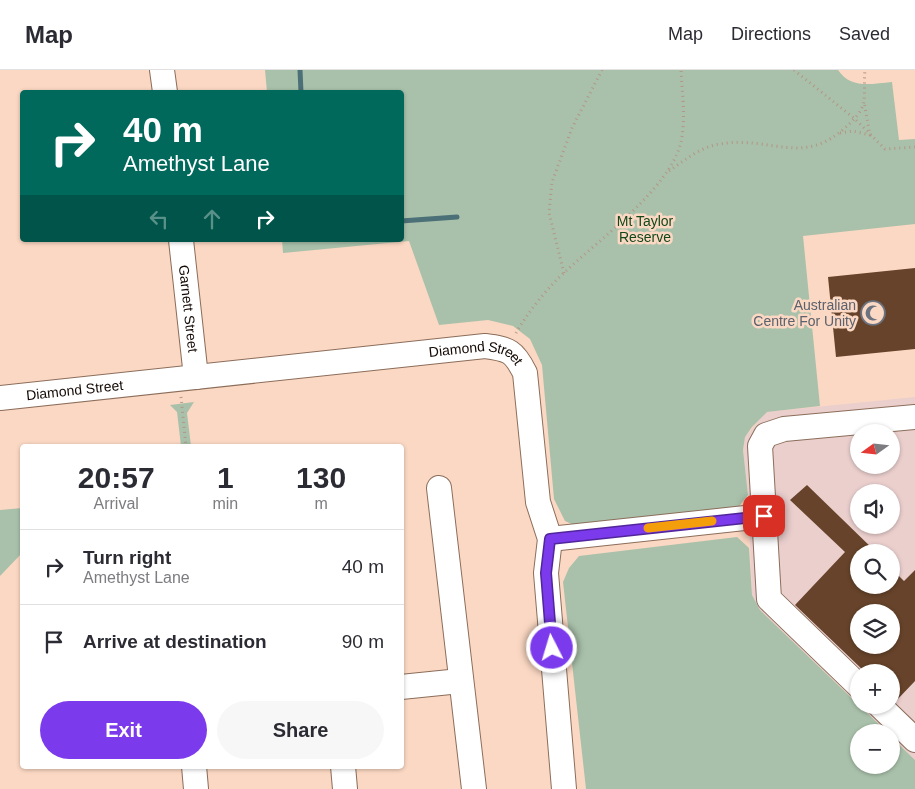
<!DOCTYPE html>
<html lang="en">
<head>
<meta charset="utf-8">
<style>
	body { margin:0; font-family:Arial,sans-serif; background:#f7f7f7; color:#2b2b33; height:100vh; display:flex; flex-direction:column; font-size:19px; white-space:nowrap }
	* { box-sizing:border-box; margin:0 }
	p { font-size:16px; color:#7c7c81 }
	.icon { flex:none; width:28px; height:28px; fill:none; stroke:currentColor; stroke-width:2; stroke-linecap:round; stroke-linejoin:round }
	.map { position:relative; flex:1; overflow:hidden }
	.side { position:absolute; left:20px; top:374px; width:384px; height:325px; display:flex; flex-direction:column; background:#fff; border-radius:5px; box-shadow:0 1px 4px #0004 }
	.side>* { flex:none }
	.guide { position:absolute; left:20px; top:20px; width:384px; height:152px; border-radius:5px; box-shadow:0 1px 4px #0004; background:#00695c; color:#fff; overflow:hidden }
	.needle { width:32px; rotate:255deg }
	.buttons { position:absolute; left:850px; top:354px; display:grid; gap:10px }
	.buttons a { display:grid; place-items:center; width:50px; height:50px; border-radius:50%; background:#fff; box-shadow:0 1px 4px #0004; font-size:25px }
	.pin { position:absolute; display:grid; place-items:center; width:42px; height:42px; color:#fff; margin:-21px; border-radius:10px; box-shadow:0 2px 8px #0006 }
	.me { position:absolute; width:55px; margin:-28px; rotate:355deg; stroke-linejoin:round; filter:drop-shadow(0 0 4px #0008) }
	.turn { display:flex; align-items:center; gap:18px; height:105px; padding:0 20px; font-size:22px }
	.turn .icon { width:65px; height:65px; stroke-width:2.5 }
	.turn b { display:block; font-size:35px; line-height:42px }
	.lanes { display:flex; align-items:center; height:48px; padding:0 20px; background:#0003; justify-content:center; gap:25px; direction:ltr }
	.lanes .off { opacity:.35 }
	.eta { display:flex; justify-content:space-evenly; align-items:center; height:85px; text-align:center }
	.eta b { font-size:30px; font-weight:600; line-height:35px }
	.primary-button { display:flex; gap:10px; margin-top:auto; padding:10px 20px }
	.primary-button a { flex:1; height:58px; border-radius:30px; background:#7c3aed; color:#fff; font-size:20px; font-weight:600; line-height:58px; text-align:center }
	.primary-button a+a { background:#f7f7f7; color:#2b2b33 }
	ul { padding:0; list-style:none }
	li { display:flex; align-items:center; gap:15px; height:75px; padding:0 20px; border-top:1px solid #e1e1e2 }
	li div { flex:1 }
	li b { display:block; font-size:19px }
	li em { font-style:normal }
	header { display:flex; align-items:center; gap:30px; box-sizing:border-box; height:70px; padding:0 25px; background:#fff; border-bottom:1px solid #e1e1e2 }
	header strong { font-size:24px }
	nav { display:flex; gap:28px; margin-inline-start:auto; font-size:18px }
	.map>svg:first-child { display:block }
	.commercial { fill:#eacfcd; fill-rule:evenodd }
	.green { fill:#a9c1aa }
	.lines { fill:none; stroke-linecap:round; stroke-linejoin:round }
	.stream { stroke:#4c7077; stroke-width:5 }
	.building { fill:#66432a; fill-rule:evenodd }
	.minor-casing { stroke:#8b6d5a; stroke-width:26 }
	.path { stroke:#b29686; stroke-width:3; stroke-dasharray:1 4; stroke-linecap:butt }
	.minor { stroke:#fff; stroke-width:24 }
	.route-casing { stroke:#51269a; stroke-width:12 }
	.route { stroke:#7c3aed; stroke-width:9 }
	.slow { stroke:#f59e0b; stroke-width:9 }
	.labels { text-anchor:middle; stroke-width:5; stroke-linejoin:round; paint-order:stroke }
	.park-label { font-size:14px; fill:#13481c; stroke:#fbd8c3 }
	.worship-label { font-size:14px; fill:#5b616d; stroke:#fbd8c3; text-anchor:end }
	.street-label { font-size:14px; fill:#140904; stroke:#fbd8c3 }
</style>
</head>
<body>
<header>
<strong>Map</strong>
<nav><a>Map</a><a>Directions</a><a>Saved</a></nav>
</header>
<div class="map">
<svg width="915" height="719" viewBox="0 0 915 719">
	<rect width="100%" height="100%" fill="#fbd8c3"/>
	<!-- commercial -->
	<path class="commercial" d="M915 327V690L891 667V662H887L760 540 752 525 748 425 743 380 745 367 766 342ZM859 362H891V395H859ZM859 422H891V455H859ZM859 482H891V515H859ZM859 542H891V575H859ZM859 602H891V635H859Z"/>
	<!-- green -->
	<g class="green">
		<path d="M265 0H838C851 19 870 14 892 12L899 70 915 69V154L803 166 820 336 767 342 752 357 745 367 743 380 748 425 736 440 578 457 565 451 554 429 542 295 530 269 513 256 488 250 439 255 409 171 283 183 282 170H401V22H267Z"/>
		<path d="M194 332 187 343 191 376H181L177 342 170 335Z"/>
		<path d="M22 438V483L0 506V440Z"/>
		<path d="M737 467 749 478 752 525 760 540 887 662H859V695H891V667L915 690V719H586L563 512 569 498 579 486Z"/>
	</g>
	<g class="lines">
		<!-- stream -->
		<g class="stream">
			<path d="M300 0 301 22"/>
			<path d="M401 151 457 147"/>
		</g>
	</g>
	<!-- building -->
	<g class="building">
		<path d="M915 198V279L836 287 828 207Z"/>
		<path d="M807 415 876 482H859V515H891V498L904 511 915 500V611L895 632 891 628V602H865L795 535 845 482 790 430ZM859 542H891V575H859Z"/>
	</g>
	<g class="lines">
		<!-- minor casing -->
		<g class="minor-casing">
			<g id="minor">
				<path d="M162 0 165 22"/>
				<path id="s1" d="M181 170 196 307"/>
				<path id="s2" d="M0 328 485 276C509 279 514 281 525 303L538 432 550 469 546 503 564 719"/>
				<path d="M439 418 474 719"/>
				<path d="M550 469 764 446"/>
				<path d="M859 616 769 529 760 376 766 365 784 359 915 347"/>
				<path d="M401 617 460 611"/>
				<path d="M879 635 915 670"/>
				<path d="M194 696 196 719"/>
				<path d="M343 696 345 719"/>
			</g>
		</g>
		<!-- path -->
		<g class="path">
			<path d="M794 0 855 49 885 79 915 77"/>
			<path d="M840 63 853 61 870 65 864 32"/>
			<path d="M669 101C685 90 700 77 720 74 771 65 803 98 847 56 854 50 863 40 864 31 865 21 864 10 865 0"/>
			<path d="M564 203 549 143 552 112 572 58 602 0"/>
			<path d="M516 263C527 243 549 216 566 201 600 169 670 118 681 72 686 49 682 23 681 0"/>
			<path d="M181 327 186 376"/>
		</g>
		<!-- minor -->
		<use href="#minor" class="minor"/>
	</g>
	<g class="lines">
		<!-- route casing -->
		<g class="route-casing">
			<path id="route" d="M552 578 546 503 550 469 764 446"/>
		</g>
		<!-- route -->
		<use href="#route" class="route"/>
		<!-- slow -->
		<path class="slow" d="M648 458 712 451"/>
	</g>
	<!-- icons -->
	<defs>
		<g id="mosque-ring" transform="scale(1.25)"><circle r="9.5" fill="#fbd8c3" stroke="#6b7280" stroke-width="1.5"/><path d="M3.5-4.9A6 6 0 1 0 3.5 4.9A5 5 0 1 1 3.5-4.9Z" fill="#6b7280"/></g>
	</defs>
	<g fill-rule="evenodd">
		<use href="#mosque-ring" x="873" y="243"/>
	</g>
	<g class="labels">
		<!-- park labels -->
		<g class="park-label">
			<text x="645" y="156">Mt Taylor<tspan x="645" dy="16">Reserve</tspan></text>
		</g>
		<!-- worship labels -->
		<g class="worship-label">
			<text x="856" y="240">Australian<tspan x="856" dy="16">Centre For Unity</tspan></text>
		</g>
		<!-- street labels -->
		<g class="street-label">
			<text dy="5" stroke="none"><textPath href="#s1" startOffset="69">Garnett Street</textPath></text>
			<text dy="5" stroke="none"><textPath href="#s2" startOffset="480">Diamond Street</textPath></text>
			<text dy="5" stroke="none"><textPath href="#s2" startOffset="75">Diamond Street</textPath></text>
		</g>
	</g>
</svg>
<div class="buttons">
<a><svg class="needle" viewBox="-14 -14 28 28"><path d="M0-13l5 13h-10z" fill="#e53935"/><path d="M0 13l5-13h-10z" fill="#7c7c81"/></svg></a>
<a><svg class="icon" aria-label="sound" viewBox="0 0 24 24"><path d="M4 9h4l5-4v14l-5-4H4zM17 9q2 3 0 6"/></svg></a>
<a><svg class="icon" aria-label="search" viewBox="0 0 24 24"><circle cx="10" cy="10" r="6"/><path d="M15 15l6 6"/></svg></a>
<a><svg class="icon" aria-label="layers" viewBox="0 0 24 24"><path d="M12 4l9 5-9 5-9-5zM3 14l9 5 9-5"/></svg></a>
<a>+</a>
<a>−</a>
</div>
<div class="pin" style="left:764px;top:446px;background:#d93025"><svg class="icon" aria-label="arrive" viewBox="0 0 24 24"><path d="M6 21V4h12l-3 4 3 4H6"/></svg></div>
<svg class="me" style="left:552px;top:578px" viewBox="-20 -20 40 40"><circle r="17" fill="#7c3aed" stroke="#fff" stroke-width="3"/><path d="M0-11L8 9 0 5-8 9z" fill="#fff"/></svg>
<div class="guide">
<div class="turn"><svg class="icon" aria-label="right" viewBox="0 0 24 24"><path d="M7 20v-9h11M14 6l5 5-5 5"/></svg><div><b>40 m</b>Amethyst Lane</div></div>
<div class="lanes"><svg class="icon off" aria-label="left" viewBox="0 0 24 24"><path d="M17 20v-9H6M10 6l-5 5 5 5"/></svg><svg class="icon off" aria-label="ahead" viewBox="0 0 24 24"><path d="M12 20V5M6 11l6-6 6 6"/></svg><svg class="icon" aria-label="right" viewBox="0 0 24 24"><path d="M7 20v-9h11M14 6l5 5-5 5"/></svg></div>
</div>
<section class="side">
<div class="eta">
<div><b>20:57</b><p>Arrival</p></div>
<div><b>1</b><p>min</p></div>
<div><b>130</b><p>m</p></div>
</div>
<ul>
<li><svg class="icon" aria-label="right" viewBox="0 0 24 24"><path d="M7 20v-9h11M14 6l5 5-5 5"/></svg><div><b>Turn right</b><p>Amethyst Lane</p></div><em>40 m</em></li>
<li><svg class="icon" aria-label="arrive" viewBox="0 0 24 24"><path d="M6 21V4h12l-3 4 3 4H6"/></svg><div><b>Arrive at destination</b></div><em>90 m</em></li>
</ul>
<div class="primary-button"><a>Exit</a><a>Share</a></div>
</section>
</div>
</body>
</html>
